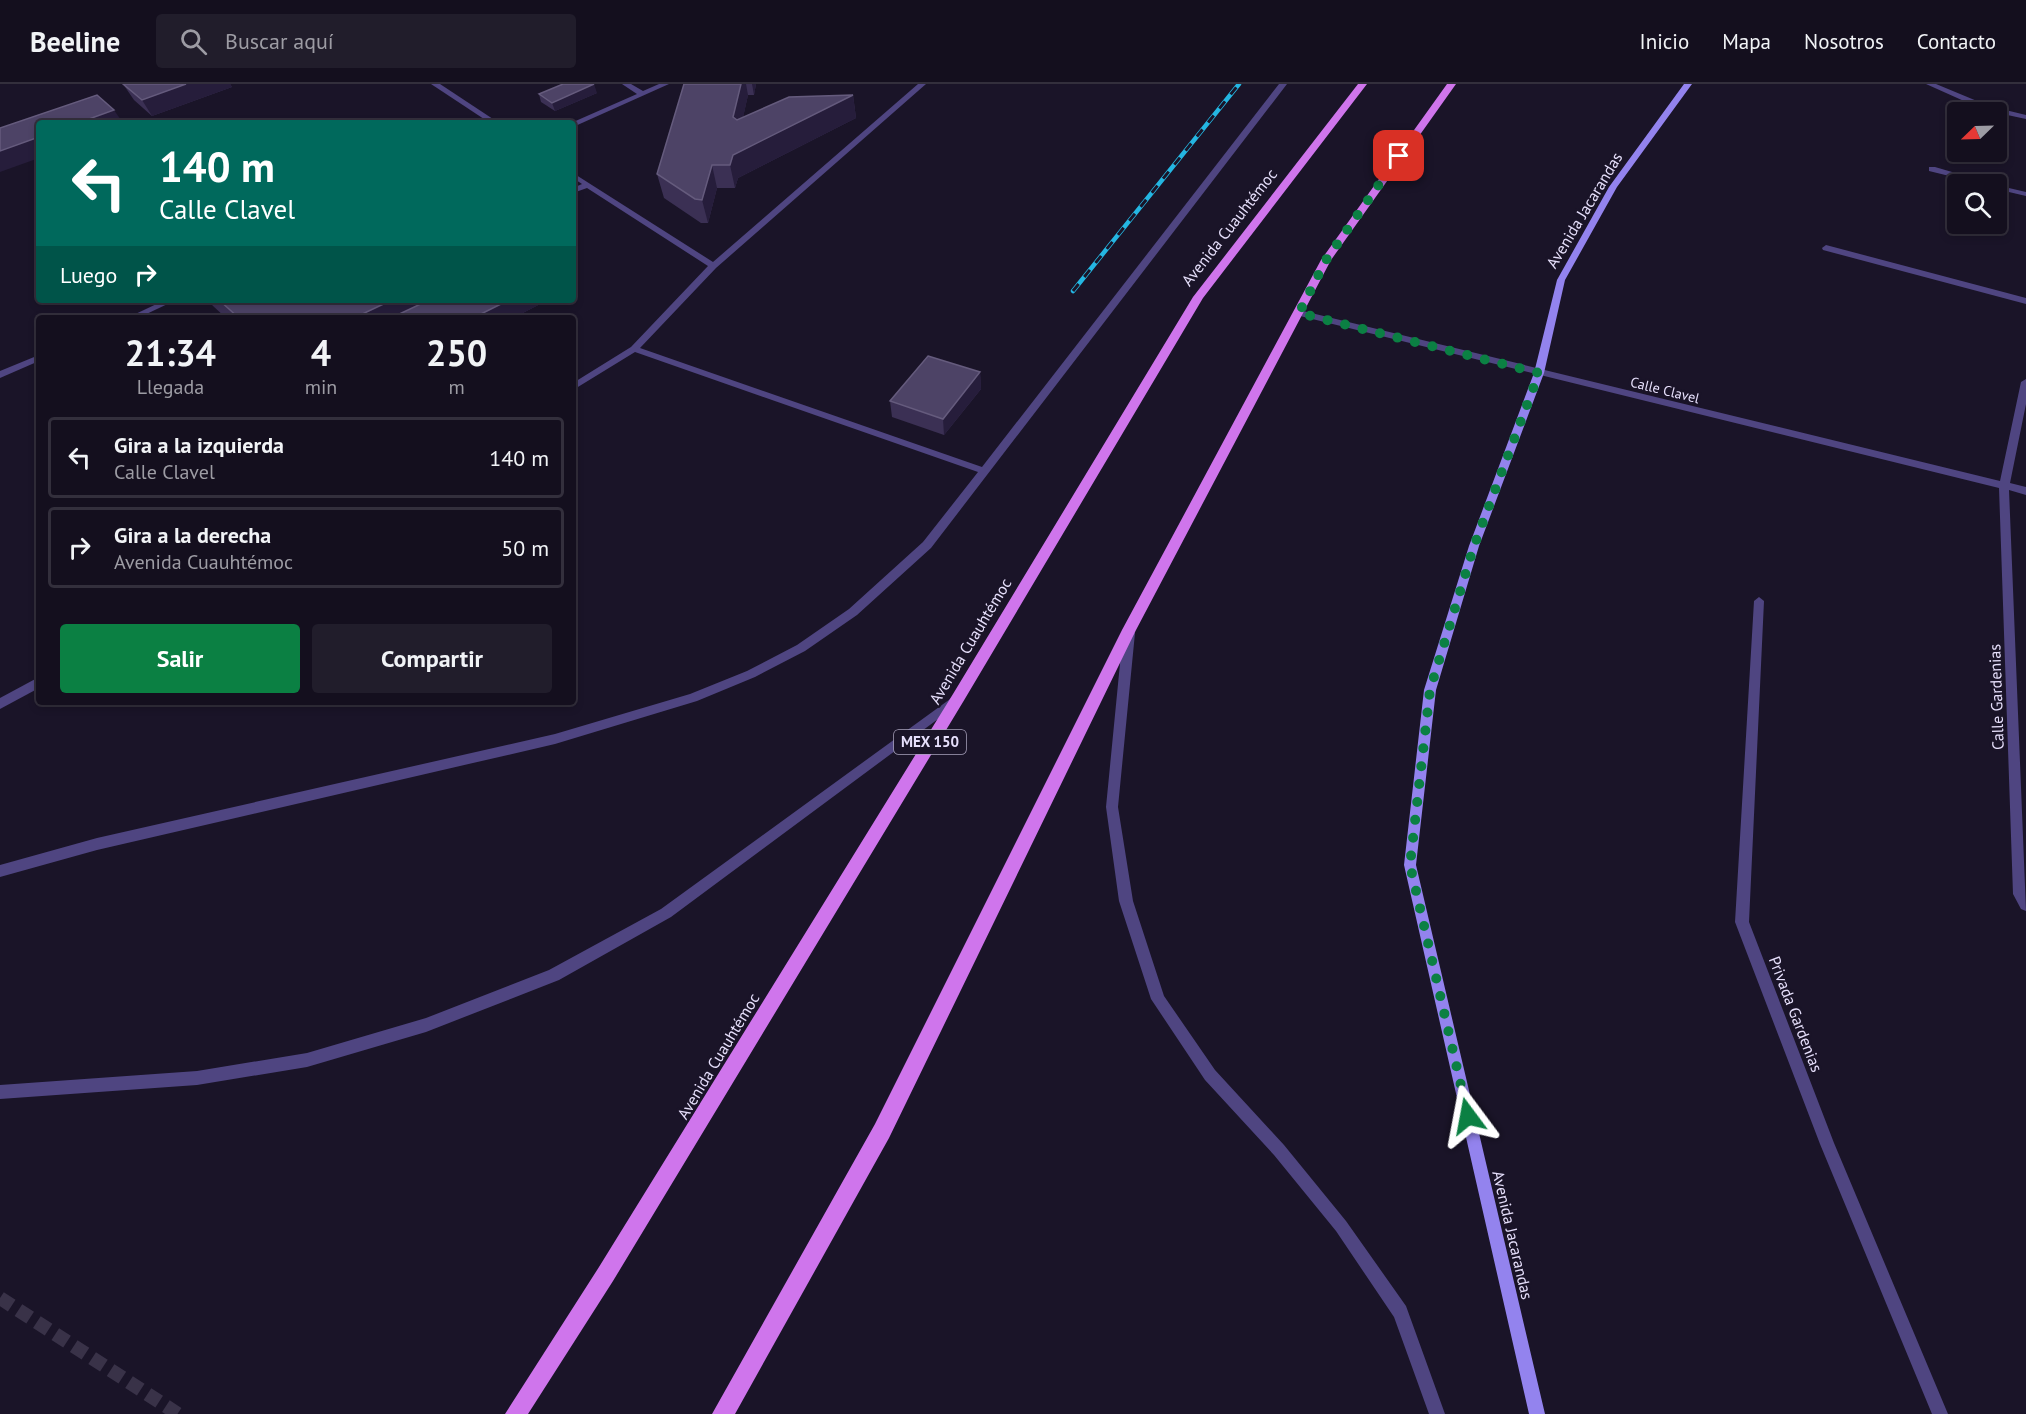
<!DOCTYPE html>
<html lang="es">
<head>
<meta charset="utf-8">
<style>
	body { margin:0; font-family:"PT Sans",sans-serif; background:#211d2b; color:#f1f3f6; height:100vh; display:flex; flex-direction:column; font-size:22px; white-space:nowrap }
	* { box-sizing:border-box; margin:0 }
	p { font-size:20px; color:#9d9ca4 }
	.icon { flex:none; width:33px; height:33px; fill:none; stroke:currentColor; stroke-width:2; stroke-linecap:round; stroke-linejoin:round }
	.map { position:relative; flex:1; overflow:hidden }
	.sheet { position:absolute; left:36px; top:231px; width:540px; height:390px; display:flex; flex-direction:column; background:#140f1e; border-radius:6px; box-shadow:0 3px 9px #0003,0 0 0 2px #332f3c }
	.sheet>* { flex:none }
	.hud { position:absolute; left:36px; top:36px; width:540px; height:183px; border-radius:6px; box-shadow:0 3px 9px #0003,0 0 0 2px #332f3c; background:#00695c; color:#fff; overflow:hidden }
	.needle { width:39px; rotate:247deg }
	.tools { position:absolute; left:1947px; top:18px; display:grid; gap:12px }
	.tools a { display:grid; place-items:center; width:60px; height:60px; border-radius:6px; background:#140f1e; box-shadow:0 3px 9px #0003,0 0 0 2px #332f3c; font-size:30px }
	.pin { position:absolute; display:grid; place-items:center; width:51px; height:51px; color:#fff; margin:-26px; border-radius:12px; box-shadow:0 3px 9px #0006 }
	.me { position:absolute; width:66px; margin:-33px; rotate:347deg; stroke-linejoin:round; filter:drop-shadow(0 0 4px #0008) }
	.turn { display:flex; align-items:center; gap:21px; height:126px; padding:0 24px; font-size:27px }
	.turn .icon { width:78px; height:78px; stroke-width:2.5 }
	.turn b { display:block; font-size:42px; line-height:51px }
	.then { display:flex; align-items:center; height:57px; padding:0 24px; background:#0003; gap:12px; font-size:22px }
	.eta { display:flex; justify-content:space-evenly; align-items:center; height:102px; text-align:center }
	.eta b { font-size:36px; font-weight:600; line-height:42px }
	.button { display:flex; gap:12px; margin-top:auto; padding:12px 24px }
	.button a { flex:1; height:69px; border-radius:6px; background:#0b8043; color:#fff; font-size:24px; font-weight:600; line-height:69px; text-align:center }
	.button a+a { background:#211d2b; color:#f1f3f6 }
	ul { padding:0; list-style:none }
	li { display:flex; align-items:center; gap:18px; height:81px; margin:0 12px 9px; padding:0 12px; border:3px solid #332f3c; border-radius:6px }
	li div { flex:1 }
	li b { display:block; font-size:22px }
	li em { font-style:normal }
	header { display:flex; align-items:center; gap:36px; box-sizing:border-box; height:84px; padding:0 30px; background:#140f1e; border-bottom:2px solid #332f3c }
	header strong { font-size:28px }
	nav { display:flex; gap:33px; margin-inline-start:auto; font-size:21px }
	.search { width:420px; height:54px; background:#211d2b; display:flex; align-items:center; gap:15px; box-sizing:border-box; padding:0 21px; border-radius:6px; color:#9d9ca4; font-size:22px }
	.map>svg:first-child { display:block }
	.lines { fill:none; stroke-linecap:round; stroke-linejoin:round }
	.street-tunnel { stroke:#393248; stroke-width:14; stroke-dasharray:14 8; stroke-linecap:butt }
	.lane { fill:#4f4581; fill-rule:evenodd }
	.street { fill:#4f4581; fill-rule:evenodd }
	.secondary { fill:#9383ee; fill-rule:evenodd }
	.primary { fill:#cf75ec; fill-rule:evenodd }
	.rail-casing { stroke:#24b6e2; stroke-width:4.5 }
	.rail { stroke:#1a1428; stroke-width:3; stroke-dasharray:9; stroke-linecap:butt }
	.wall { fill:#3b3054 }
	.shaded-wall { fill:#261d3b }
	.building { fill:#4d4366; stroke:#655b7d; stroke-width:1.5 }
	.route { stroke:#0b8043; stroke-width:10; stroke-dasharray:0 18 }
	.labels { text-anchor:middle; stroke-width:5; stroke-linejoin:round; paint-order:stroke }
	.far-street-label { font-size:14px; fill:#e6dffb; stroke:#1a1428 }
	.shield { fill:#1a1428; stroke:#a9a2bc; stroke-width:1.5 }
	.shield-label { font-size:15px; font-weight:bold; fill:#e6dffb }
	.street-label { font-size:16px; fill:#e6dffb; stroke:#1a1428 }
</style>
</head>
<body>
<header>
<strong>Beeline</strong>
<div class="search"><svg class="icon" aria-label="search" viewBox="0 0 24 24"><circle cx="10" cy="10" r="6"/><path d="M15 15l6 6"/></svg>Buscar aquí</div>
<nav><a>Inicio</a><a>Mapa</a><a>Nosotros</a><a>Contacto</a></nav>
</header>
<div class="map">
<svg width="2026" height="1330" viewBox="0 0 2026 1330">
	<rect width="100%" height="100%" fill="#1a1428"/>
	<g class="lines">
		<!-- street-tunnel -->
		<path class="street-tunnel" d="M0 1214 178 1330"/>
		<!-- lane -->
		<g class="lane">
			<path d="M431 0H440L499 39H490Z"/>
			<path d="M622 0H631L643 7 659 0H669L573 43V39H571L637 10Z"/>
			<path d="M918 0H926L716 184 640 264 982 383 1279 0H1287L931 464 857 531 805 567 755 593 697 617 555 660 97 766 0 793V781L97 754 555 650 690 610 747 587 797 561 849 525 923 458 978 388 635 268 573 306V299L631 263 708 182 587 104 573 109V104L582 100 573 94V89L713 178Z"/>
			<path d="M165 216H176L138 234H127Z"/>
			<path d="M39 271V277L0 294V287Z"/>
			<path d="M39 593V604L0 625V614Z"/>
		</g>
		<!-- street -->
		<g class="street">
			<path d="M1926 0H1936L1989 22 2026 31V35L1984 26Z"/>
			<path d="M1929 83H1935L1993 100H1982L1929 87Z"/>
			<path d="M1996 101 2026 108V112L1996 105Z"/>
			<path d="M1826 161 2026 214V220L1823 166 1822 164Z"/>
			<path d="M1299 226 2000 397 2021 298 2026 295V320L2010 399 2026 403V411L2009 406 2026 827 2021 825 2013 810 1999 404 1296 231V227Z"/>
			<path d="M1759 513 1764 517 1749 838 1834 1059 1948 1330H1932L1820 1060 1735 838 1754 517Z"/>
			<path d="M1129 545 1135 549 1118 723 1133 817 1164 912 1215 986 1284 1061 1346 1137 1406 1222 1445 1330H1429L1394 1233 1336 1147 1274 1071 1205 996 1151 915 1119 817 1106 723 1123 549Z"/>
			<path d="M957 610 961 612 963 615 961 618 671 833 559 896 426 948 307 983 197 1001 0 1015V1001L197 987 307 969 426 934 549 886 661 825Z"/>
		</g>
		<!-- secondary -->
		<path class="secondary" d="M1684 0H1692L1617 103 1565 196 1544 289 1479 462 1436 606 1416 781 1545 1330H1529L1404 781 1424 606 1469 462 1534 289 1557 196 1609 103Z"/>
		<!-- primary -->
		<g class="primary">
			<path d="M1358 0H1367L1203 214 963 618 613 1197 528 1330H505L599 1183 953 610 1193 213Z"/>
			<path d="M1447 0H1456L1331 176 1136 546 889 1054 735 1330H712L875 1040 1122 546 1321 176Z"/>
		</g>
		<!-- rail casing -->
		<g class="rail-casing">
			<path id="rail" d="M1073 207 1239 0"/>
		</g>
		<!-- rail -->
		<use href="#rail" class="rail"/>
	</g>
	<!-- wall -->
	<g class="wall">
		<path d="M123 0H230L232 3 152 32 134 16Z"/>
		<path d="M684 0H756L754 11H748L743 33 853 11 856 34 738 94 735 104H717L708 139H701L664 114 657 90Z"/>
		<path d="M597 9 555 27 541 18 539 10Z"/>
		<path d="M208 216H548L513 234H226L212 221Z"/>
		<path d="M980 288 981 305 944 351 892 333 890 317Z"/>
	</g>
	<!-- shaded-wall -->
	<g class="shaded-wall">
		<path d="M186 0H230L232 3 152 32 142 16Z"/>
		<path d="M594 0 597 9 555 27 552 19Z"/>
		<path d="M741 0H746L748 11 738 57 733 33Z"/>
		<path d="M752 0H756L754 11Z"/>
		<path d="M853 11 856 34 738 94 735 104 730 81 733 71Z"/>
		<path d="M114 26 123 39H78Z"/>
		<path d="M39 53V74L0 88V67Z"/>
		<path d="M712 81 717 104 708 139 702 116Z"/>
		<path d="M392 216H469L394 234H354Z"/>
		<path d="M509 216H548L513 234H473Z"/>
		<path d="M980 288 981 305 944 351 943 335Z"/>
	</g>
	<!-- building -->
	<g class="building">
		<path d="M123 0H186L142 16Z"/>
		<path d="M563 0H594L552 19 539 10Z"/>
		<path d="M684 0H741L733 33 737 36 789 13 853 11 733 71 730 81H712L702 116 695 115 657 90Z"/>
		<path d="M97 11 114 26 78 39H39V53L0 67V44Z"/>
		<path d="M219 216H392L354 234H239Z"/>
		<path d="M429 216H509L473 234H394L393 233Z"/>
		<path d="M928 272 980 288 943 335 890 317Z"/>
	</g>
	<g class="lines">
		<!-- route -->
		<path class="route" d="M1399 72 1326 176 1299 229 1539 289 1474 462 1430 606 1410 781 1468 1032"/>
	</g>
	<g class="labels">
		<!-- far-street labels -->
		<g class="far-street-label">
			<text transform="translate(1665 306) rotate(14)" y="5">Calle Clavel</text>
		</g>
		<!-- shield labels -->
		<rect class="shield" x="894" y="646" width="72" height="24" rx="4.5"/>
		<g class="shield-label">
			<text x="930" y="663">MEX 150</text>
		</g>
		<!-- street labels -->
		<g class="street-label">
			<text transform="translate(1584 126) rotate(-59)" y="6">Avenida Jacarandas</text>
			<text transform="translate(1229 143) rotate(-52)" y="6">Avenida Cuauhtémoc</text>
			<text transform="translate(970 557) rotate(-59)" y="6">Avenida Cuauhtémoc</text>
			<text transform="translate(1996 613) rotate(-92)" y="6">Calle Gardenias</text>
			<text transform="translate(1796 930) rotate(69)" y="6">Privada Gardenias</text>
			<text transform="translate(718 972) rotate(-59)" y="6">Avenida Cuauhtémoc</text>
			<text transform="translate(1513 1151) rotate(77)" y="6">Avenida Jacarandas</text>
		</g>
	</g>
</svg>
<div class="tools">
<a><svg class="needle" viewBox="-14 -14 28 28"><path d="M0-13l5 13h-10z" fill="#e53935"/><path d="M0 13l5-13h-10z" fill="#9d9ca4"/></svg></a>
<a><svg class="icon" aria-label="search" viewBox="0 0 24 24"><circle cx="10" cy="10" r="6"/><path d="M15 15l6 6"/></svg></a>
</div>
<div class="pin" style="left:1399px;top:72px;background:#d93025"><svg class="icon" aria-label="arrive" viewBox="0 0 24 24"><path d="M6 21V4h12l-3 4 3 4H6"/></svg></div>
<svg class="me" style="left:1468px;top:1032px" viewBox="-20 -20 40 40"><path d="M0-17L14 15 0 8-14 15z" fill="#0b8043" stroke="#fff" stroke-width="4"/></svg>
<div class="hud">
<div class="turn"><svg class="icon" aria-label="left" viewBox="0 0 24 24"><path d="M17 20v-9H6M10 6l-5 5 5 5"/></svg><div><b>140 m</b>Calle Clavel</div></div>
<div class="then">Luego<svg class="icon" aria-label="right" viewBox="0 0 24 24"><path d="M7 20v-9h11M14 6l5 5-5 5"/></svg></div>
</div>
<section class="sheet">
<div class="eta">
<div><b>21:34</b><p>Llegada</p></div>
<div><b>4</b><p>min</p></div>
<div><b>250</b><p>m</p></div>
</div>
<ul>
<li><svg class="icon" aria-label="left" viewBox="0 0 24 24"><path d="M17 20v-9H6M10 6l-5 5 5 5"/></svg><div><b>Gira a la izquierda</b><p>Calle Clavel</p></div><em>140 m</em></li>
<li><svg class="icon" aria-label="right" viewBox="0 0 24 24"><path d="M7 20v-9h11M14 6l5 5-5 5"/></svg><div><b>Gira a la derecha</b><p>Avenida Cuauhtémoc</p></div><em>50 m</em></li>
</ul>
<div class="button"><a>Salir</a><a>Compartir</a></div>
</section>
</div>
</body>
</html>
